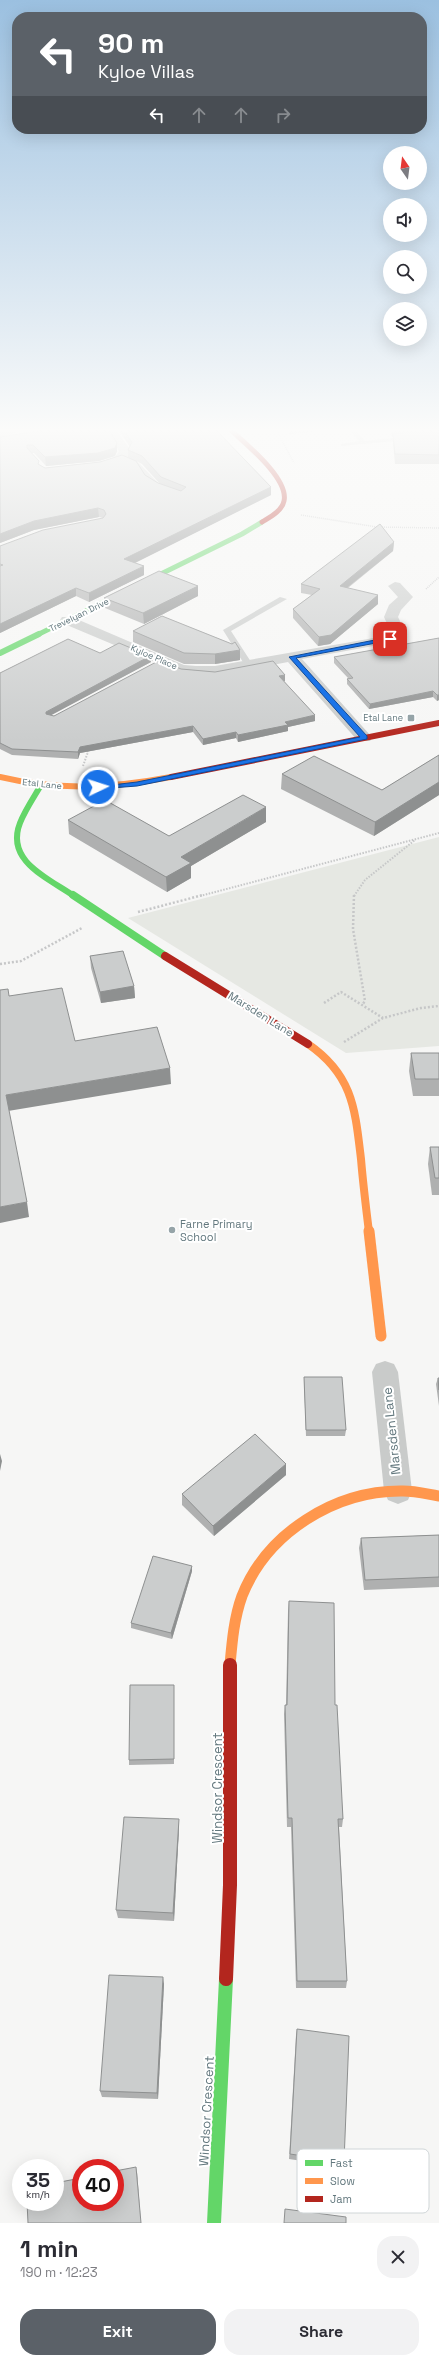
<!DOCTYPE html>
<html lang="en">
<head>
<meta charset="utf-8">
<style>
	body { margin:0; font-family:"Space Grotesk",sans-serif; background:#f2f2f3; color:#2b2b33; height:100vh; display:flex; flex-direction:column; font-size:15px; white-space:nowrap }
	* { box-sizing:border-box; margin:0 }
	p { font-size:13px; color:#7c7c81 }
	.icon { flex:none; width:22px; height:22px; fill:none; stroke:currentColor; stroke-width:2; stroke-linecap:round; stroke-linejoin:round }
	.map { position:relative; height:2223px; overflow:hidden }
	.details { display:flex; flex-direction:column; background:#fff; flex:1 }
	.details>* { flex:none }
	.guide { position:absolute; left:12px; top:12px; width:415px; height:122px; border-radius:16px; box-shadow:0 4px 16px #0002; background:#5b6168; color:#fff; overflow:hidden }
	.needle { width:26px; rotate:346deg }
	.tools { position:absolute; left:383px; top:146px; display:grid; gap:8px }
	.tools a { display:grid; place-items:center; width:44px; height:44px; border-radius:50%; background:#fff; box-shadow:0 4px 16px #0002; font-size:20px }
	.speed { position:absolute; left:12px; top:2159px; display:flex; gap:8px; font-size:20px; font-weight:700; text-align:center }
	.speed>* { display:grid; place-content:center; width:52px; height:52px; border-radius:50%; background:#fff; box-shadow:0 4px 16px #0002; line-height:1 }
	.speed small { font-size:10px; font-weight:400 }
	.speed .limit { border:6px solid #d22; background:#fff; color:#111 }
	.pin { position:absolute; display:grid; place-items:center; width:34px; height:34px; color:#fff; margin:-17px; border-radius:8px; box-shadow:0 2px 6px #0006 }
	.me { position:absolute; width:44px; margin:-22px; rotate:86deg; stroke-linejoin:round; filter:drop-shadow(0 0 3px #0008) }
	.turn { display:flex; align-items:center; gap:14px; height:84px; padding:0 20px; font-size:18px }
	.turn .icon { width:52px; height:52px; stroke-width:2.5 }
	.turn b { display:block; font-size:28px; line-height:34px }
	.lanes { display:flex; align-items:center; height:38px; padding:0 20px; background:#0003; justify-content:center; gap:20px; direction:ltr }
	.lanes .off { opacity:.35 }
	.round { display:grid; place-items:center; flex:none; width:42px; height:42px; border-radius:16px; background:#f2f2f3 }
	.summary { display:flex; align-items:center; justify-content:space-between; height:68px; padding:0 20px }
	h1 { font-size:24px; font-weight:700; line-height:30px }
	.cta { display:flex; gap:8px; margin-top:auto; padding:8px 20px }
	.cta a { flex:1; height:46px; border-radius:16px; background:#5b6168; color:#fff; font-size:16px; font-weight:700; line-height:46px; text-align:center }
	.cta a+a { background:#f2f2f3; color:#2b2b33 }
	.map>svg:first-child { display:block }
	.green { fill:#e6e8e3 }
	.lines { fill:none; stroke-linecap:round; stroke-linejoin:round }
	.path-far2 { stroke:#c6c7c8; stroke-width:1.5; stroke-dasharray:1 1; stroke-linecap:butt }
	.path-far1 { stroke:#c6c7c8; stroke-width:2; stroke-dasharray:1.5 1.5; stroke-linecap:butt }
	.path { stroke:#c6c7c8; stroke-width:2.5; stroke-dasharray:2 2; stroke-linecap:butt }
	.lane { fill:#c9cbca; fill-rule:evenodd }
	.street { fill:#c9cbca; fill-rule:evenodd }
	.fast-far3 { stroke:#63d668; stroke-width:5 }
	.fast-far2 { stroke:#63d668; stroke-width:6 }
	.fast-far1 { stroke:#63d668; stroke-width:8 }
	.fast { stroke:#63d668; stroke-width:14 }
	.slow-far2 { stroke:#ff974d; stroke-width:6 }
	.slow-far1 { stroke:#ff974d; stroke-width:8 }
	.slow { stroke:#ff974d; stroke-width:11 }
	.jam-far3 { stroke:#b3261e; stroke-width:5 }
	.jam-far2 { stroke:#b3261e; stroke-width:6 }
	.jam-far1 { stroke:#b3261e; stroke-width:8 }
	.jam { stroke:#b3261e; stroke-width:14 }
	.wall { fill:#afb0b0; fill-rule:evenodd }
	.shaded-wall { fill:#8e9090 }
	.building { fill:#cbcdcd; stroke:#8e9090 }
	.route { fill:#1a73e8; stroke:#114b97 }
	.poi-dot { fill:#96a4a8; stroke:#fff; stroke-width:1.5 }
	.labels { text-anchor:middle; stroke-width:4; stroke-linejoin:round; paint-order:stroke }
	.far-street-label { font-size:9px; fill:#63787e; stroke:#fff }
	.far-poi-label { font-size:9px; fill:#63787e; stroke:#fff; text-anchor:end }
	.street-label { font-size:11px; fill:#63787e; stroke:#fff }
	.poi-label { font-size:11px; fill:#63787e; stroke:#fff; text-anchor:start }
	.near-street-label { font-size:13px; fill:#63787e; stroke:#fff }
	.key { fill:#fff; stroke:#d0d6d8; stroke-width:1 }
	.key-label { font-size:11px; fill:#63787e }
</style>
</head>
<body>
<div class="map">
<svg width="439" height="2223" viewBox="0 0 439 2223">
	<rect width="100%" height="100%" fill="#f6f6f5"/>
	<!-- green -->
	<path class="green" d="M439 837V1046L346 1053 128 918Z"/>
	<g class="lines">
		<!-- path-far2 -->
		<g class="path-far2">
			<path d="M277 431 294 463"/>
			<path d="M301 515 377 527 439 528"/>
			<path d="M426 589 439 577"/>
		</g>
		<!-- path-far1 -->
		<g class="path-far1">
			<path d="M83 766 88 752 86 749"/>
			<path d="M200 896 439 833"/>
			<path d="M354 896 365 880 415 840"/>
		</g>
		<!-- path -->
		<g class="path">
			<path d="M354 895 353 929 365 1001 362 1005"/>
			<path d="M138 912 203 895"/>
			<path d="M0 964 21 961 82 928"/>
			<path d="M324 1003 341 992 383 1018"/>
			<path d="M344 1042 383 1018 421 1008 439 1006"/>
		</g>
		<!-- lane -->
		<g class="lane">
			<path d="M350 431H357L365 441 439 433V437L341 446V444L359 441Z"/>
			<path d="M123 457 139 463 162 487V489C152 491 145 476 138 469 133 465 127 463 121 460V458Z"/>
			<path d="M280 597 287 599 231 631 253 665 246 667 223 630Z"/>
		</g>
		<!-- street -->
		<g class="street">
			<path d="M0 431H21L0 437Z"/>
			<path d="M106 431H117L131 451C126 465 106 471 93 467L91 465 93 463C102 460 115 461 119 451Z"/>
			<path d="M395 582 400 583 413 597 401 610 398 617 405 631 395 642 302 659 370 735 372 738 370 741H358L288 662 215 676 181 673 62 623 60 620 62 617H72L184 665 196 666H215L385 636 390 630 384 617 389 605 398 597 388 586Z"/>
			<path d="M385 1361 394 1364 398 1372 412 1491 408 1500 398 1504 388 1500 384 1491 372 1372 376 1364Z"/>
		</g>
		<!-- fast-far3 -->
		<path class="fast-far3" d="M37 635 242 534 262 522"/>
		<!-- fast-far2 -->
		<g class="fast-far2">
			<path d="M0 653 39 634"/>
			<path d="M41 785C34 797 25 810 20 823 5 861 48 878 74 896"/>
		</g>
		<!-- fast-far1 -->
		<path class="fast-far1" d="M73 895 165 956"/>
		<!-- fast -->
		<path class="fast" d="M214 2223 226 1979"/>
		<!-- slow-far2 -->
		<path class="slow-far2" d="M0 777C58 791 113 788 171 777"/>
		<!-- slow-far1 -->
		<path class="slow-far1" d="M308 1044C353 1075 355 1109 361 1159 363 1183 366 1208 369 1232"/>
		<!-- slow -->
		<g class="slow">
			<path d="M369 1231 381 1336"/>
			<path d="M230 1665C232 1642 234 1618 242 1596 267 1533 335 1490 403 1491 415 1491 427 1494 439 1496"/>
		</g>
		<!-- jam-far3 -->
		<path class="jam-far3" d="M232 431C247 445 289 479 284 501 282 511 270 517 262 522"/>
		<!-- jam-far2 -->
		<path class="jam-far2" d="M171 777 439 723"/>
		<!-- jam-far1 -->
		<path class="jam-far1" d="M165 956 308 1044"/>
		<!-- jam -->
		<path class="jam" d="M226 1979 230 1885V1665"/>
	</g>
	<!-- wall -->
	<g class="wall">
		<path d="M119 431H217L271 487V495L134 563 144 575 89 602 76 596 0 633V546L103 518 99 517 34 530 0 543V437L117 451 115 456 99 461 46 466 34 453H31L39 465 45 468 100 462 128 458V450L130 447ZM136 461 142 464 160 484 145 475Z"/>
		<path d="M391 431H439V464H395L393 443V436L392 437Z"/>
		<path d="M394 542 393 551 348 588 378 604 330 644 318 646 293 618V609L312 595 301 593V584Z"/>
		<path d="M198 586V596L144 624 105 608 104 598Z"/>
		<path d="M133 631 232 644 240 660 215 664H184L133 642Z"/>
		<path d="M439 638V700L437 701 433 697 369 709 347 684V679L348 678 334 663V657Z"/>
		<path d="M100 653 151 662 50 715 54 716 181 669 215 672 285 675V681H284L315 721 288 727V731L238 742 236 738 203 745 193 732 80 753 78 759 12 755 0 749V673Z"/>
		<path d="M439 755V795L374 836 281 789 282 774 382 790Z"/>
		<path d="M68 820 169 836 266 822 191 866V878L167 892 69 834Z"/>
		<path d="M90 956 134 986 135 998 101 1003 91 968Z"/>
		<path d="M411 1053H439V1096H413L409 1071Z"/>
		<path d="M430 1147H439V1195H432L428 1164Z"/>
		<path d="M304 1377 346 1430 345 1436H306L304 1383Z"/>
		<path d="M438 1378H439V1406L436 1384Z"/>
		<path d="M286 1464V1475L214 1536 182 1505V1494Z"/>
		<path d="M439 1535V1587L364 1590 359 1548 361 1538Z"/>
		<path d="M192 1566V1571L172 1639 131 1628V1623Z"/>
		<path d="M289 1601 335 1705 343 1819 342 1827H339L347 1981 346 1988H296L291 1827H287L284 1714 285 1705H286L288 1611Z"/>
		<path d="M174 1685V1764L129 1765V1760Z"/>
		<path d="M179 1828 174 1921 118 1918 116 1910Z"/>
		<path d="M164 1984 158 2099 102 2097 100 2091Z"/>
		<path d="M297 2029 344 2162 342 2167 289 2159 296 2035Z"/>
	</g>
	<!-- shaded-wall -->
	<g class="shaded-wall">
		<path d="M290 431H320L289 434Z"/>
		<path d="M392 431H439L393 434V436L392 437Z"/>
		<path d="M117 443V451L115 456 99 461 46 466 45 457Z"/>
		<path d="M271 487V495L125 568 124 559Z"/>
		<path d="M98 508 99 517 34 530 0 543V534L34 521Z"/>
		<path d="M394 542 393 551 339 594 340 586Z"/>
		<path d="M144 566V575L89 602V593Z"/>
		<path d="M198 586V596L144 624 143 613Z"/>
		<path d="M76 588V596L0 633V624Z"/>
		<path d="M378 595V604L330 644 318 646 319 637Z"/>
		<path d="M240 650V660L215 664V654Z"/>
		<path d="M150 656 151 662 46 718V712Z"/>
		<path d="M285 675V681L279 682V676Z"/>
		<path d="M433 691V697L369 709 370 704Z"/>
		<path d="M437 695H439V700L437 701Z"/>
		<path d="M315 715V721L288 727V731L238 742V735L285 722Z"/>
		<path d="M193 726V732L80 753 78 759V752L80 747Z"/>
		<path d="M236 732V738L203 745V739Z"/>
		<path d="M439 782V795L374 836 375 822Z"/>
		<path d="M266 807V822L191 866V878L167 892 166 877 181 857Z"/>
		<path d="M134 986 135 998 101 1003 100 992Z"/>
		<path d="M170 1068 171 1084 8 1111 6 1095Z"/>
		<path d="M27 1202 29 1217 0 1223V1207Z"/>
		<path d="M0 1454 2 1461 0 1471Z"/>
		<path d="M286 1464V1475L214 1536 213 1526Z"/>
		<path d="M192 1566V1571L172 1639 171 1633Z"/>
		<path d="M179 1819V1828L174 1921 173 1913Z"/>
		<path d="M163 1977 164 1984 158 2099 157 2093Z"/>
		<path d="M136 2167 137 2172 141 2223Z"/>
	</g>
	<!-- building -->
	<g class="building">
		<path d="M39 431H110L117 443 115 448 98 453 45 457 33 445H27V448L39 461 38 464 45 468 100 462 122 455 136 461 145 475 158 483 181 491 186 487 161 477 142 456 128 450 132 442 124 431H217L271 487 124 559 144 566 89 593 76 588 0 624V566L3 565 0 564V546L43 530 103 518 106 514 104 510 98 508 34 521 0 534V437Z"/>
		<path d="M419 431H439V455L395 454 393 434Z"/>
		<path d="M380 524 394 542 340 586 378 595 331 635 319 637 293 609 320 589 301 584Z"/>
		<path d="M159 571 198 586 143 613 104 598Z"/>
		<path d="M162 616 232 644 235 642 240 650 215 654 184 653 133 631Z"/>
		<path d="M439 638V695H437L433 691 370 704 347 679 353 678 334 657Z"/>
		<path d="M68 639 100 653 119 643 150 656 46 712V714L54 716 160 660 181 669 215 672 273 661 285 675 279 676 315 715 285 722 288 725 238 735 236 732 203 739 193 726 80 747 78 752 12 749 0 743V673Z"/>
		<path d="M439 755V782L375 822 282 774 314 756 382 790Z"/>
		<path d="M243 795 266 807 181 857 191 863 166 877 68 820 105 800 169 836Z"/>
		<path d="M123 951 134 986 100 992 90 956Z"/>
		<path d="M62 988 75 1041 157 1027 170 1068 6 1095 27 1202 0 1207V990L8 989 9 996Z"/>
		<path d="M411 1053H439V1079H415Z"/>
		<path d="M430 1147H439V1178H435Z"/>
		<path d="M304 1377H342L346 1430H306Z"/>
		<path d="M438 1378H439V1390Z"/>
		<path d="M255 1434 286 1464 213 1526 182 1494Z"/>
		<path d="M439 1535V1577L365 1580 361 1538Z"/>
		<path d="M153 1556 192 1566 171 1633 131 1623Z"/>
		<path d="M289 1601 334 1603 335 1705H337L343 1819H338L347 1981H297L292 1818H288L285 1705H287Z"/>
		<path d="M130 1685H174V1759L129 1760Z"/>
		<path d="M124 1817 179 1819 173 1913 116 1910Z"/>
		<path d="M109 1975 163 1977 157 2093 100 2091Z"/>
		<path d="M297 2029 349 2036 344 2162 290 2154Z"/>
		<path d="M136 2167 141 2223H28L27 2202H55V2183L81 2178V2202H115V2171Z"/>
		<path d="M285 2209 346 2217V2223H284Z"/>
	</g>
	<!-- sky -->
	<linearGradient id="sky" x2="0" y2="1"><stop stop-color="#9bc0e0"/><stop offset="0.58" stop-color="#fbfbfa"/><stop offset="1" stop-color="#fbfbfa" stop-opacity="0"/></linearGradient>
	<rect width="439" height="742" fill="url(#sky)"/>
	<!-- route -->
	<path class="route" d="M390 637 392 640 296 658 367 736V739L137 786 98 789 95 787 137 782 360 737 289 657Z"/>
	<!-- markers -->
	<g class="poi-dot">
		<rect x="407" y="714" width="8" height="8" rx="2"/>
		<circle cx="172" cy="1230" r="4"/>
	</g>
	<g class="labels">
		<!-- far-street labels -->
		<g class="far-street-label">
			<text transform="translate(79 615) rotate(-26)" y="3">Trevelyan Drive</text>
			<text transform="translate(154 657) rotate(23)" y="3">Kyloe Place</text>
			<text transform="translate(42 784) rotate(6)" y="3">Etal Lane</text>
		</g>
		<!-- far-poi labels -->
		<g class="far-poi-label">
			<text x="403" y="721">Etal Lane</text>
		</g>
		<!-- street labels -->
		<g class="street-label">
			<text transform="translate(261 1014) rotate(32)" y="4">Marsden Lane</text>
		</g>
		<!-- poi labels -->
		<g class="poi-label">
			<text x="180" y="1228">Farne Primary<tspan x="180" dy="13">School</tspan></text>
		</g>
		<!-- near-street labels -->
		<g class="near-street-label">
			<text transform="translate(391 1431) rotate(-96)" y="5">Marsden Lane</text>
			<text transform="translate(217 1788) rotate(-90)" y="5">Windsor Crescent</text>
			<text transform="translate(206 2111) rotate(-87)" y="5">Windsor Crescent</text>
		</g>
	</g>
	<!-- legend -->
	<rect x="297" y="2149" width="132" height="64" rx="6" class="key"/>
	<rect x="305" y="2160" width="18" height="6" fill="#63d668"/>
	<rect x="305" y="2178" width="18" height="6" fill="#ff974d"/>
	<rect x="305" y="2196" width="18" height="6" fill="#b3261e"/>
	<g class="key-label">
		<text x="330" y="2167">Fast</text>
		<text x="330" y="2185">Slow</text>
		<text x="330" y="2203">Jam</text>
	</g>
</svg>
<div class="tools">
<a><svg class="needle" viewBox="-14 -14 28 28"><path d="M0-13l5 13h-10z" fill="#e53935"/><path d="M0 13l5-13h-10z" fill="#7c7c81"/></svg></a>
<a><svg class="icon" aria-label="sound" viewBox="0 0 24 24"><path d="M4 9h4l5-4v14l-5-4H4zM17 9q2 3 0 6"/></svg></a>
<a><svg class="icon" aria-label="search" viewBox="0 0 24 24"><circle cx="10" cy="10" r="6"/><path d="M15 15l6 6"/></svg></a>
<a><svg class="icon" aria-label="layers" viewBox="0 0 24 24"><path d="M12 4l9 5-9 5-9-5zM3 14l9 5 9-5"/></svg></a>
</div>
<div class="speed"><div>35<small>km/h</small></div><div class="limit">40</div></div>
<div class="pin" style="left:390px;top:639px;background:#d93025"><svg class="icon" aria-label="arrive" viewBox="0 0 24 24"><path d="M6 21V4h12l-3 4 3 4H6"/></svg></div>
<svg class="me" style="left:98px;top:787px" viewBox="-20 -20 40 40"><circle r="17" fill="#1a73e8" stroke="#fff" stroke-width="3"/><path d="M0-11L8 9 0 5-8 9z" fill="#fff"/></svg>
<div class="guide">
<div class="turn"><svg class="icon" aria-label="left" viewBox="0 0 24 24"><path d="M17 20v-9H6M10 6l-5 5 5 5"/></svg><div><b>90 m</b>Kyloe Villas</div></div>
<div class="lanes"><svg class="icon" aria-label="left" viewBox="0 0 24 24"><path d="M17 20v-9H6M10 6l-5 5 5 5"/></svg><svg class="icon off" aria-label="ahead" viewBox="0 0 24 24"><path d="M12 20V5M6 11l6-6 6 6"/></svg><svg class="icon off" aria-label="ahead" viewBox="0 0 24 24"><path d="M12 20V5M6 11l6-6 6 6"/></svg><svg class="icon off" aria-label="right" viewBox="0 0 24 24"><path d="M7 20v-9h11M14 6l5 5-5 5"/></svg></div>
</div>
</div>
<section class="details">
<div class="summary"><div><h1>1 min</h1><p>190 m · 12:23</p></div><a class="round"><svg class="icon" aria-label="close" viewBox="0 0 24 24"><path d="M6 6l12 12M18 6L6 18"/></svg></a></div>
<div class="cta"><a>Exit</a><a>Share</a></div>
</section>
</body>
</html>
